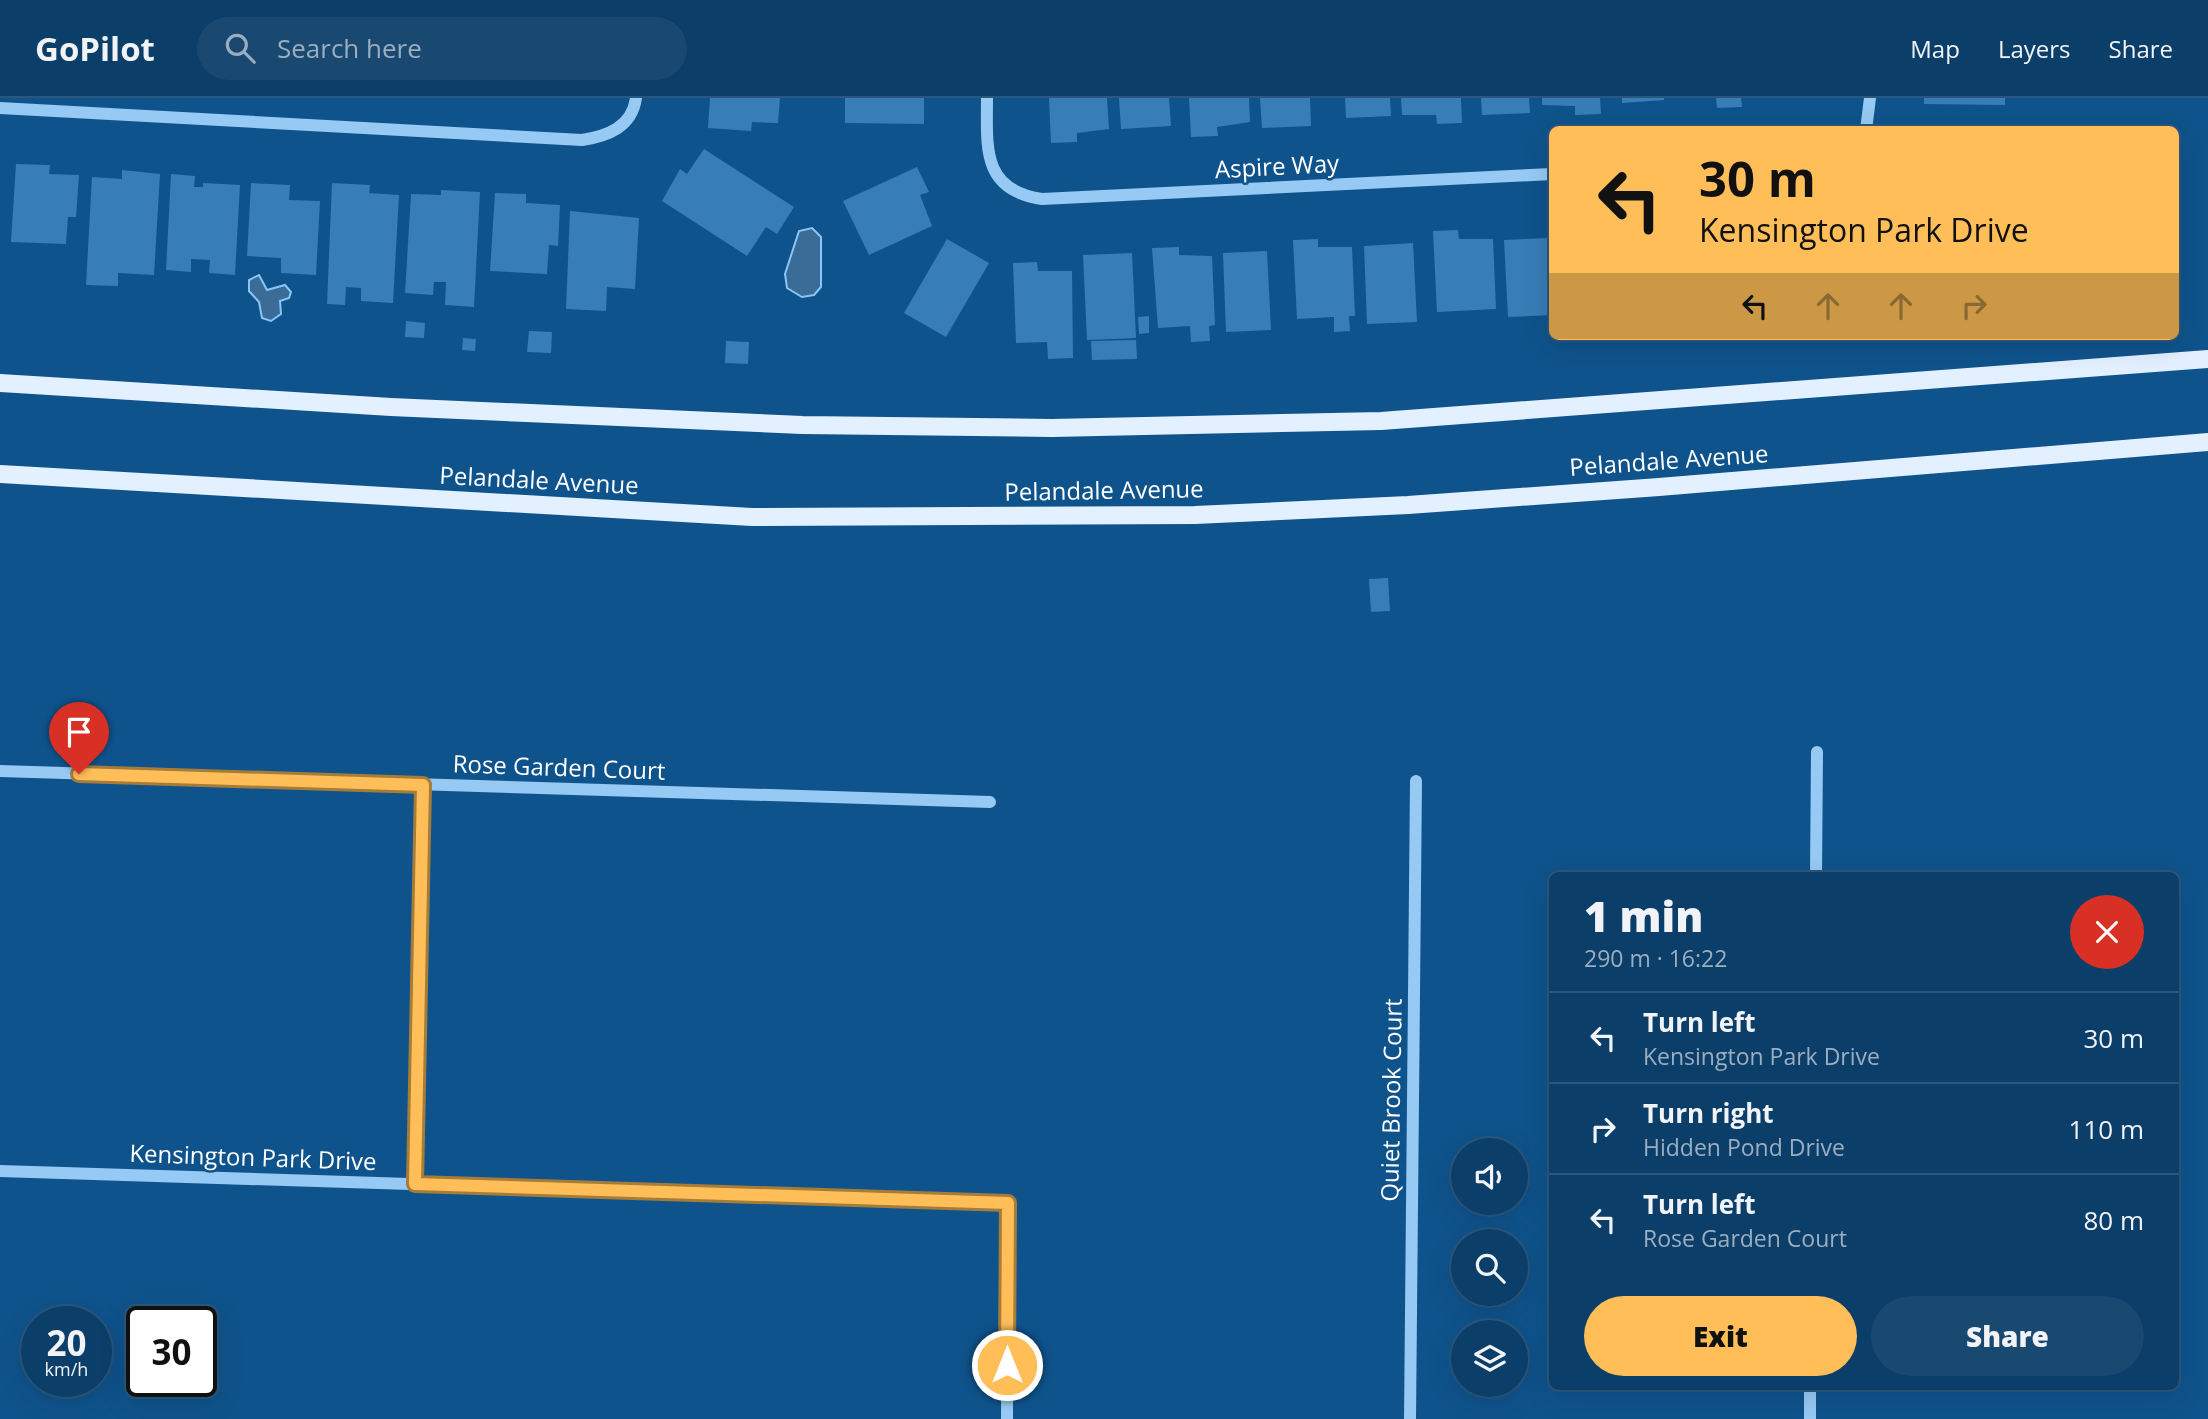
<!DOCTYPE html>
<html lang="en">
<head>
<meta charset="utf-8">
<style>
	body { margin:0; font-family:"Open Sans",sans-serif; background:#194971; color:#f1f3f6; height:100vh; display:flex; flex-direction:column; font-size:26px; white-space:nowrap }
	* { box-sizing:border-box; margin:0 }
	p { font-size:23px; color:#9aaec0 }
	.icon { flex:none; width:38px; height:38px; fill:none; stroke:currentColor; stroke-width:2; stroke-linecap:round; stroke-linejoin:round }
	.map { position:relative; flex:1; overflow:hidden }
	.sheet { position:absolute; left:1549px; top:774px; width:630px; height:518px; display:flex; flex-direction:column; background:#0b3e69; border-radius:10px; box-shadow:0 7px 28px #0002,0 0 0 2px #2b577d }
	.sheet>* { flex:none }
	.guide { position:absolute; left:1549px; top:28px; width:630px; height:214px; border-radius:10px; box-shadow:0 7px 28px #0002,0 0 0 2px #2b577d; background:#ffbe58; color:#111; overflow:hidden }
	.fabs { position:absolute; left:1451px; top:1040px; display:grid; gap:14px }
	.fabs a { display:grid; place-items:center; width:77px; height:77px; border-radius:50%; background:#0b3e69; box-shadow:0 7px 28px #0002,0 0 0 2px #2b577d; font-size:35px }
	.speed { position:absolute; left:21px; top:1208px; display:flex; gap:14px; font-size:35px; font-weight:700; text-align:center }
	.speed>* { display:grid; place-content:center; width:91px; height:91px; border-radius:50%; background:#0b3e69; box-shadow:0 7px 28px #0002,0 0 0 2px #2b577d; line-height:1 }
	.speed small { font-size:18px; font-weight:400 }
	.speed .limit { border:4px solid #111; border-radius:10px; background:#fff; color:#111 }
	.pin { position:absolute; display:grid; place-items:center; width:60px; height:60px; color:#fff; margin:-72px -30px; border-radius:50% 50% 50% 0; rotate:-45deg; box-shadow:0 0 7px #0007 }
	.pin .icon { rotate:45deg }
	.me { position:absolute; width:77px; margin:-38px; rotate:0deg; stroke-linejoin:round; filter:drop-shadow(0 0 5px #0008) }
	.turn { display:flex; align-items:center; gap:24px; height:147px; padding:0 35px; font-size:32px }
	.turn .icon { width:91px; height:91px; stroke-width:2.5 }
	.turn b { display:block; font-size:49px; line-height:60px }
	.lanes { display:flex; align-items:center; height:66px; padding:0 35px; background:#0003; justify-content:center; gap:35px; direction:ltr }
	.lanes .off { opacity:.35 }
	.round { display:grid; place-items:center; flex:none; width:74px; height:74px; border-radius:37px; background:#194971 }
	.head { display:flex; align-items:center; justify-content:space-between; height:119px; padding:0 35px }
	h1 { font-size:42px; font-weight:800; line-height:52px }
	.primary-button { display:flex; gap:14px; margin-top:auto; padding:14px 35px }
	.primary-button a { flex:1; height:80px; border-radius:42px; background:#ffbe58; color:#111; font-size:28px; font-weight:800; line-height:80px; text-align:center }
	.primary-button a+a { background:#194971; color:#f1f3f6 }
	ul { padding:0; list-style:none }
	li { display:flex; align-items:center; gap:21px; height:91px; padding:0 35px; border-top:2px solid #2b577d }
	li div { flex:1 }
	li b { display:block; font-size:26px }
	li em { font-style:normal }
	header { display:flex; align-items:center; gap:42px; box-sizing:border-box; height:98px; padding:0 35px; background:#0b3e69; border-bottom:2px solid #2b577d }
	header strong { font-size:33px }
	nav { display:flex; gap:38px; margin-inline-start:auto; font-size:24px }
	.search { width:490px; height:63px; background:#194971; display:flex; align-items:center; gap:18px; box-sizing:border-box; padding:0 24px; border-radius:38px; color:#9aaec0; font-size:26px }
	.map>svg:first-child { display:block }
	.water { fill:#3a6c97; stroke:#87c6f6; stroke-width:2 }
	.building { fill:#377db6 }
	.lines { fill:none; stroke-linecap:round; stroke-linejoin:round }
	.minor { stroke:#96c9f3; stroke-width:12 }
	.major { stroke:#e2f0ff; stroke-width:18 }
	.route-casing { stroke:#a67c39; stroke-width:18 }
	.route { stroke:#ffbe58; stroke-width:12 }
	.labels { text-anchor:middle; stroke-width:5; stroke-linejoin:round; paint-order:stroke }
	.street-label { font-size:24px; fill:#fff; stroke:#0f538c }
</style>
</head>
<body>
<header>
<strong>GoPilot</strong>
<div class="search"><svg class="icon" aria-label="search" viewBox="0 0 24 24"><circle cx="10" cy="10" r="6"/><path d="M15 15l6 6"/></svg>Search here</div>
<nav><a>Map</a><a>Layers</a><a>Share</a></nav>
</header>
<div class="map">
<svg width="2208" height="1321" viewBox="0 0 2208 1321">
	<rect width="100%" height="100%" fill="#0f538c"/>
	<!-- water -->
	<g class="water">
		<path d="M812 130 821 139V189L814 197 802 199 787 190 785 176 799 133Z"/>
		<path d="M259 177 267 192 285 187 291 194 289 200 280 203 281 216 271 223 262 220 259 204 249 193V182Z"/>
	</g>
	<!-- building -->
	<g class="building">
		<path d="M710 0H780L778 25 752 24 751 33 708 30Z"/>
		<path d="M845 0H924V26L845 25Z"/>
		<path d="M1049 0H1107L1109 31 1077 35V44L1051 45Z"/>
		<path d="M1119 0H1169L1171 28 1121 31Z"/>
		<path d="M1189 0H1249L1250 24 1217 29 1218 38 1191 39Z"/>
		<path d="M1260 0H1310L1311 28 1262 30Z"/>
		<path d="M1345 0H1390L1391 18 1346 20Z"/>
		<path d="M1401 0H1461L1462 25 1437 26 1436 17H1402Z"/>
		<path d="M1481 0H1529L1530 15 1482 17Z"/>
		<path d="M1542 0H1600L1601 16 1575 17V8L1542 7Z"/>
		<path d="M1622 0H1664V2L1622 5Z"/>
		<path d="M1716 0H1741L1742 9 1717 10Z"/>
		<path d="M1924 0H2005V7L1924 6Z"/>
		<path d="M704 51 794 109 777 136 766 129 747 158 662 103 680 71 687 76Z"/>
		<path d="M16 66 50 67 49 76 79 77 76 119H68L66 146 11 144Z"/>
		<path d="M917 69 929 94 920 97 932 128 869 157 843 103Z"/>
		<path d="M122 72 160 76 154 177 118 175V188L86 187 92 79 122 81Z"/>
		<path d="M171 76 195 78 194 89H203V85L240 87 235 177 209 175 210 162 191 161V174L166 172Z"/>
		<path d="M251 85 290 87 289 102 320 103 316 177 281 175V160L247 158Z"/>
		<path d="M332 85 370 87 369 95 399 97 393 205 361 203V190L346 189 345 207 327 206Z"/>
		<path d="M441 92 480 94 474 209 445 207 446 184H434L433 197 405 195 411 96 441 97Z"/>
		<path d="M495 95 526 96V105L560 107 558 148 549 147 547 176 490 173Z"/>
		<path d="M570 113 639 120 635 191 607 189 606 213 566 211Z"/>
		<path d="M1458 132 1459 141H1493L1496 211 1437 214 1433 133Z"/>
		<path d="M1549 140 1552 217 1508 219 1504 142Z"/>
		<path d="M947 141 989 165 946 239 904 215Z"/>
		<path d="M1318 141V149H1352L1355 218H1349L1350 233 1334 234V219L1297 221 1293 142Z"/>
		<path d="M1413 145 1417 224 1367 226 1364 148Z"/>
		<path d="M1179 149V157L1212 158 1215 227 1209 228 1210 243 1191 244 1190 228 1158 230 1152 150Z"/>
		<path d="M1267 153 1271 232 1226 234 1223 155Z"/>
		<path d="M1132 155 1136 240 1087 242 1083 157Z"/>
		<path d="M1037 164 1038 173H1072L1073 260 1048 261 1047 244 1016 245 1013 165Z"/>
		<path d="M1149 218V235L1139 236 1138 219Z"/>
		<path d="M406 223 425 225 424 240 405 239Z"/>
		<path d="M529 233 552 234 551 255 527 254Z"/>
		<path d="M463 240 476 241 475 253 462 252Z"/>
		<path d="M1136 242 1137 261 1092 262 1091 243Z"/>
		<path d="M726 243 749 244 748 266 725 265Z"/>
		<path d="M1388 480 1390 513 1371 514 1369 481Z"/>
	</g>
	<g class="lines">
		<!-- minor -->
		<g class="minor">
			<path d="M987 0C987 49 981 92 1042 101L1552 76"/>
			<path d="M0 10 582 42C608 38 632 29 636 0"/>
			<path d="M1866 32 1870 0"/>
			<path d="M0 673 990 704"/>
			<path d="M1816 777 1817 654"/>
			<path d="M0 1073 1008 1105 1007 1321"/>
			<path d="M415 1086 423 686"/>
			<path d="M1410 1321 1416 683"/>
			<path d="M1810 1321V1288"/>
		</g>
		<!-- major -->
		<g class="major">
			<path d="M0 285 391 309 802 327 1052 330 1381 323 2208 261"/>
			<path d="M0 376 752 419 1195 417 1408 407 1659 389 2208 344"/>
		</g>
	</g>
	<g class="lines">
		<!-- route casing -->
		<g class="route-casing">
			<path id="route" d="M79 676 423 687 415 1086 1008 1105 1007 1267"/>
		</g>
		<!-- route -->
		<use href="#route" class="route"/>
	</g>
	<g class="labels">
		<!-- street labels -->
		<g class="street-label">
			<text transform="translate(1277 69) rotate(-3)" y="8">Aspire Way</text>
			<text transform="translate(1669 363) rotate(-4)" y="8">Pelandale Avenue</text>
			<text transform="translate(539 383) rotate(3)" y="8">Pelandale Avenue</text>
			<text transform="translate(1104 393) rotate(-1)" y="8">Pelandale Avenue</text>
			<text transform="translate(559 670) rotate(2)" y="8">Rose Garden Court</text>
			<text transform="translate(1392 1002) rotate(-89)" y="8">Quiet Brook Court</text>
			<text transform="translate(253 1060) rotate(2)" y="8">Kensington Park Drive</text>
		</g>
	</g>
</svg>
<div class="fabs">
<a><svg class="icon" aria-label="sound" viewBox="0 0 24 24"><path d="M4 9h4l5-4v14l-5-4H4zM17 9q2 3 0 6"/></svg></a>
<a><svg class="icon" aria-label="search" viewBox="0 0 24 24"><circle cx="10" cy="10" r="6"/><path d="M15 15l6 6"/></svg></a>
<a><svg class="icon" aria-label="layers" viewBox="0 0 24 24"><path d="M12 4l9 5-9 5-9-5zM3 14l9 5 9-5"/></svg></a>
</div>
<div class="speed"><div>20<small>km/h</small></div><div class="limit">30</div></div>
<div class="pin" style="left:79px;top:676px;background:#d93025"><svg class="icon" aria-label="arrive" viewBox="0 0 24 24"><path d="M6 21V4h12l-3 4 3 4H6"/></svg></div>
<svg class="me" style="left:1007px;top:1267px" viewBox="-20 -20 40 40"><circle r="17" fill="#ffbe58" stroke="#fff" stroke-width="3"/><path d="M0-11L8 9 0 5-8 9z" fill="#fff"/></svg>
<div class="guide">
<div class="turn"><svg class="icon" aria-label="left" viewBox="0 0 24 24"><path d="M17 20v-9H6M10 6l-5 5 5 5"/></svg><div><b>30 m</b>Kensington Park Drive</div></div>
<div class="lanes"><svg class="icon" aria-label="left" viewBox="0 0 24 24"><path d="M17 20v-9H6M10 6l-5 5 5 5"/></svg><svg class="icon off" aria-label="ahead" viewBox="0 0 24 24"><path d="M12 20V5M6 11l6-6 6 6"/></svg><svg class="icon off" aria-label="ahead" viewBox="0 0 24 24"><path d="M12 20V5M6 11l6-6 6 6"/></svg><svg class="icon off" aria-label="right" viewBox="0 0 24 24"><path d="M7 20v-9h11M14 6l5 5-5 5"/></svg></div>
</div>
<section class="sheet">
<div class="head"><div><h1>1 min</h1><p>290 m · 16:22</p></div><a class="round" style="background:#d93025;color:#fff"><svg class="icon" aria-label="close" viewBox="0 0 24 24"><path d="M6 6l12 12M18 6L6 18"/></svg></a></div>
<ul>
<li><svg class="icon" aria-label="left" viewBox="0 0 24 24"><path d="M17 20v-9H6M10 6l-5 5 5 5"/></svg><div><b>Turn left</b><p>Kensington Park Drive</p></div><em>30 m</em></li>
<li><svg class="icon" aria-label="right" viewBox="0 0 24 24"><path d="M7 20v-9h11M14 6l5 5-5 5"/></svg><div><b>Turn right</b><p>Hidden Pond Drive</p></div><em>110 m</em></li>
<li><svg class="icon" aria-label="left" viewBox="0 0 24 24"><path d="M17 20v-9H6M10 6l-5 5 5 5"/></svg><div><b>Turn left</b><p>Rose Garden Court</p></div><em>80 m</em></li>
</ul>
<div class="primary-button"><a>Exit</a><a>Share</a></div>
</section>
</div>
</body>
</html>
